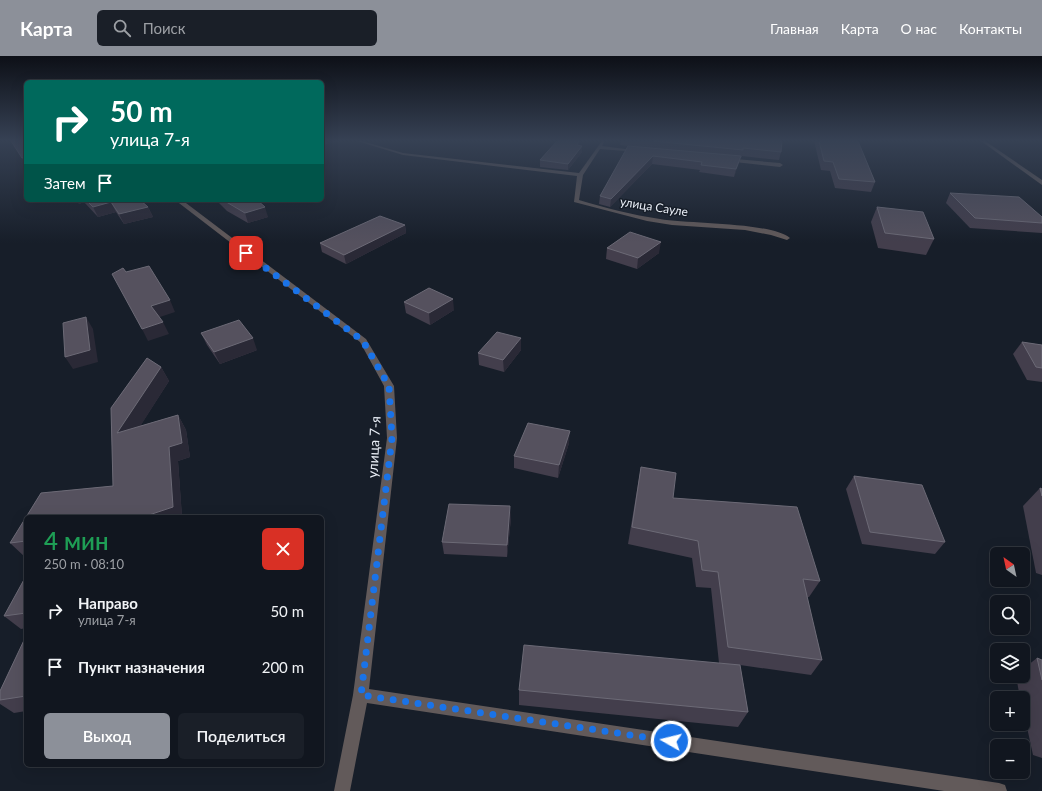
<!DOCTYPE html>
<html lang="ru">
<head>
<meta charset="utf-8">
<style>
	body { margin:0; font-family:Lato,sans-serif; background:#1a1f28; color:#f1f3f6; height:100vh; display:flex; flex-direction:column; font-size:15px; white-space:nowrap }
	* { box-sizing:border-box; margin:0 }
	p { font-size:13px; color:#9c9fa4 }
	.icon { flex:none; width:22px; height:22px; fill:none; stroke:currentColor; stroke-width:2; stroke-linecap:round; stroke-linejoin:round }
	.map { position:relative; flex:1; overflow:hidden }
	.panel { position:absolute; left:24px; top:459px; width:300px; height:252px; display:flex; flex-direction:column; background:#11161f; border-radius:6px; box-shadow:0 4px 16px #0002,0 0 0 1px #30353d }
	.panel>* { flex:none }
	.guide { position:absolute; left:24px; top:24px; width:300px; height:122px; border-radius:6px; box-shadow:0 4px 16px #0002,0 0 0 1px #30353d; background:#00695c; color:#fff; overflow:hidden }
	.needle { width:26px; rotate:327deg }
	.tools { position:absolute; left:990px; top:491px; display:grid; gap:8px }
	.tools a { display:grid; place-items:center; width:40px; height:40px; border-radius:6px; background:#11161f; box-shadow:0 4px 16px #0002,0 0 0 1px #30353d; font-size:20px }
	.pin { position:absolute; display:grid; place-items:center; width:34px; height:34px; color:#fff; margin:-17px; border-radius:8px; box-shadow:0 2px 6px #0006 }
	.me { position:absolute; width:44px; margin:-22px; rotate:278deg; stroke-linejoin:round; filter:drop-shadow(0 0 3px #0008) }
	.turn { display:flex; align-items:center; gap:14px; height:84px; padding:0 20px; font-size:18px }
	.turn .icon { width:52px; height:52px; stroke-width:2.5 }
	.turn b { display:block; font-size:28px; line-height:34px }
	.then { display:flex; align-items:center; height:38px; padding:0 20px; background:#0003; gap:8px; font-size:15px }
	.round { display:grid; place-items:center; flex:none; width:42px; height:42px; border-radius:6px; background:#1a1f28 }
	.summary { display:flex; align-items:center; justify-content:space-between; height:68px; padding:0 20px }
	h1 { font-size:24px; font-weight:600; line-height:30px; color:#1e9e55 }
	.button { display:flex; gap:8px; margin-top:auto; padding:8px 20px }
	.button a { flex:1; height:46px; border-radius:6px; background:#8c9099; color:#fff; font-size:16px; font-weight:600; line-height:46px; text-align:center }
	.button a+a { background:#1a1f28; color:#f1f3f6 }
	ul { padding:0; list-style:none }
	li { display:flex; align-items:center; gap:12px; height:56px; padding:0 20px }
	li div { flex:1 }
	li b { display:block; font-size:15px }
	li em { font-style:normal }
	header { display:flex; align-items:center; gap:24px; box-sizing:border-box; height:56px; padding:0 20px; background:#8c9099; color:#fff }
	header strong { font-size:19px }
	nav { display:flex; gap:22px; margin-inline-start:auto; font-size:14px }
	.search { width:280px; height:36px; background:#1a1f28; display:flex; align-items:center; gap:10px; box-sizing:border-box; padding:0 14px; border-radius:6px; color:#9c9fa4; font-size:15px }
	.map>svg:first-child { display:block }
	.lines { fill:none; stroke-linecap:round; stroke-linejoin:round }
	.minor { fill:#625a5a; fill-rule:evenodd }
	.wall { fill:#433e4c }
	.shaded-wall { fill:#2a2936 }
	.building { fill:#55515e; stroke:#6c6a76 }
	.route { stroke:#1a73e8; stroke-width:7; stroke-dasharray:0 12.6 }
	.labels { text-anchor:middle; stroke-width:3; stroke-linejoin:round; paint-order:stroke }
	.far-street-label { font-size:12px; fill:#e9eef6; stroke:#171e29 }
	.street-label { font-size:14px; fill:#e9eef6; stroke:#171e29 }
</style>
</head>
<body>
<header>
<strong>Карта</strong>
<div class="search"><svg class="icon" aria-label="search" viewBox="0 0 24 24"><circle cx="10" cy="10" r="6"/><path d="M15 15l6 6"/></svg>Поиск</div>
<nav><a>Главная</a><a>Карта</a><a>О нас</a><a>Контакты</a></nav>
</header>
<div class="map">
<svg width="1042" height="735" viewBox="0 0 1042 735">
	<rect width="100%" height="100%" fill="#171e29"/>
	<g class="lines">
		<!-- minor -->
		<g class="minor">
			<path d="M357 85H362L403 97 579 117 602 85 604 86 602 90 641 95 639 96 600 93 583 119 579 144C606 152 632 159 660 163 689 168 770 166 790 182L787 184 771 179 745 174 672 169 647 165 574 146 577 120 403 99Z"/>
			<path d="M981 85H985L1042 124V129Z"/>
			<path d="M724 102 780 107 783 109 780 111 726 105Z"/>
			<path d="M175 144H182L366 283 394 330 397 382 369 633 999 727 1005 729 1007 735H944L367 647 350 735H334L353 639 387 382 384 330 360 286Z"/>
		</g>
	</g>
	<!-- wall -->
	<g class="wall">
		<path d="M322 85H339L327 88 322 87Z"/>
		<path d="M557 85H581L579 89 582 96 568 114 540 111V104Z"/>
		<path d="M621 85H782L781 96 779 104 742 100 741 102H740L734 121 699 116 700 114 652 108 610 151 599 148 600 140 646 92 620 89Z"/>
		<path d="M814 85H858L875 126 871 136 835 132 830 115 821 114Z"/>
		<path d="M950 137 1042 161V177L970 172 946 147Z"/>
		<path d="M77 144H140L148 151 153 161 124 168 116 156 98 161 84 146 79 148Z"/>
		<path d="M216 144H257L268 161 248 167 227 155Z"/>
		<path d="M877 151 934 183 926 199 878 192 871 166Z"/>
		<path d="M405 169 406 177 346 208 322 196 320 187Z"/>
		<path d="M607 192 659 197 637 213 606 203Z"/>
		<path d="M404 246 454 254 430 269 406 257Z"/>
		<path d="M201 277 257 294 220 308 207 289Z"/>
		<path d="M1022 286 1042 289V326L1027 324 1013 298Z"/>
		<path d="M521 294 504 316 479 309 478 297Z"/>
		<path d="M147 302 161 311 169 325 140 370 178 359 186 374 190 401 178 405 182 461H26V501H25L10 487 41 437 113 430 111 352Z"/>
		<path d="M569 387 558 422 514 412V400Z"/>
		<path d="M641 411 673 442 820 525 809 541H807L822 604 811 619 740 609 748 656 738 671 519 649V634L728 608 719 607 711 532 696 531 692 502 628 488 638 428Z"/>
		<path d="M854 420 945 486 935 498 862 488 846 433Z"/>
		<path d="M1040 432 1042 433V519L1036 517 1023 450Z"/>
		<path d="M511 462 507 501 444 498 442 486Z"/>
		<path d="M26 520V572L21 573 4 560Z"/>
		<path d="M26 580V655L14 657 0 648V635Z"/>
		<path d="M1037 602 1042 604V702L1033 699 1023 653V642H1020L1016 620H1023V613Z"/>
	</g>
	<!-- shaded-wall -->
	<g class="shaded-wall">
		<path d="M326 85H339L327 88Z"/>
		<path d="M579 85H581L576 95 577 89Z"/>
		<path d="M582 90V96L568 114V108Z"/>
		<path d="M653 100 652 108 610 151 611 143Z"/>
		<path d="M741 100 739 107 734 121 736 113Z"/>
		<path d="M26 101V109L22 102Z"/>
		<path d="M78 144H83L84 146 79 148Z"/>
		<path d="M111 146 116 156 98 161 93 151Z"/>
		<path d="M148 151 153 161 124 168 119 158Z"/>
		<path d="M265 151 268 161 248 167 245 157Z"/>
		<path d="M405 169 406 177 346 208 344 199Z"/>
		<path d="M661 186 659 197 637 213 638 202Z"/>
		<path d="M453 243 454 254 430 269 429 257Z"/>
		<path d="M170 244 175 256 157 262 151 250Z"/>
		<path d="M86 261 93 273 98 306 73 313 65 301Z"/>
		<path d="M163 266 169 278 148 285 142 273Z"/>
		<path d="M253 282 257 294 220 308 214 296Z"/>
		<path d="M521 282V294L504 316 503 304Z"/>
		<path d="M161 311 169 325 127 391 117 377Z"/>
		<path d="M178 359 186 374 190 401 178 405 182 461H148L169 391Z"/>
		<path d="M570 375 569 387 558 422 559 409Z"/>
		<path d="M510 450 511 462 507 501V489Z"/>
	</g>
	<!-- building -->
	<g class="building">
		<path d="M11 85H26V101L22 102Z"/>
		<path d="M557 85H579L577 89 582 90 568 108 540 104Z"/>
		<path d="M653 85H782L781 96 743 92V94Z"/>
		<path d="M819 85H858L875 126 839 123 833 106 824 105Z"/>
		<path d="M628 90 741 100 736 113 701 109 702 106 653 100 611 143 600 140Z"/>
		<path d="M950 137 1019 141 1042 161V167L975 162Z"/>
		<path d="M86 144H140L148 151 119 158 111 146 93 151Z"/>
		<path d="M223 144H257L265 151 245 157Z"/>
		<path d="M877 151 923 156 934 183 885 177Z"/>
		<path d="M380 160 405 169 344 199 320 187Z"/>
		<path d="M630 176 661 186 638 202 607 192Z"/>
		<path d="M149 210 170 244 151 250 163 266 142 273 112 218 123 212 126 216Z"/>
		<path d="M429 232 453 243 429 257 404 246Z"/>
		<path d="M86 261 90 294 65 301 63 267Z"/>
		<path d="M239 264 253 282 214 296 201 277Z"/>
		<path d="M497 276 521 282 503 304 478 297Z"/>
		<path d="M1022 286 1042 289V312L1036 311Z"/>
		<path d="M147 302 161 311 117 377 178 359 182 387 169 391 173 451 149 459 148 461H26V485L10 487 41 437 113 430 111 352Z"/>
		<path d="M528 367 570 375 559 409 514 400Z"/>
		<path d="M641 411 676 417 673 442 797 451 820 525 803 523 822 604 728 591 718 516 702 514 698 485 632 471Z"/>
		<path d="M854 420 922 429 945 486 870 476Z"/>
		<path d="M1040 432 1042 433V440Z"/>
		<path d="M449 448 510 450 507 489 442 486Z"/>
		<path d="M26 520V557L4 560Z"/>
		<path d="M26 580V640L0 644V635Z"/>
		<path d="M524 589 740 609 748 656 519 634Z"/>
		<path d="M1037 602 1042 604V624Z"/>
	</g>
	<!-- sky -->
	<linearGradient id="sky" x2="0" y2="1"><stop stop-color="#0d1017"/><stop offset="0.45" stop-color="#364154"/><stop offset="1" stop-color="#364154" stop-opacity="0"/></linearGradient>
	<rect width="1042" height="187" fill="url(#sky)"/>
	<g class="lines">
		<!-- route -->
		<path class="route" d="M246 197 363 285 389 330 392 382 361 639 671 685"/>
	</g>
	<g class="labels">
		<!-- far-street labels -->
		<g class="far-street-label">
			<text transform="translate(654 151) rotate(9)" y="4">улица Сауле</text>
		</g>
		<!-- street labels -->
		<g class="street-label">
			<text transform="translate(374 391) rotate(-87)" y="5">улица 7-я</text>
		</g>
	</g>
</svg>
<div class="tools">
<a><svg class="needle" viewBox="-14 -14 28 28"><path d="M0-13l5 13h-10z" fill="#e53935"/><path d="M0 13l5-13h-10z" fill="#9c9fa4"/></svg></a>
<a><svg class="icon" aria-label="search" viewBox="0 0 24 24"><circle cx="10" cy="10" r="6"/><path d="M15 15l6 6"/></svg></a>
<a><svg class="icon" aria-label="layers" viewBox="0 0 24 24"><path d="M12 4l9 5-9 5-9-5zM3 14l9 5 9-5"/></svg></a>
<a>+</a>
<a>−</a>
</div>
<div class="pin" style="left:246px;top:197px;background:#d93025"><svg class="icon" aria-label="arrive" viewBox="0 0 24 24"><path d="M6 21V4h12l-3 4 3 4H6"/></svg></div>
<svg class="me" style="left:671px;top:685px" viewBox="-20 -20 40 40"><circle r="17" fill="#1a73e8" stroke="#fff" stroke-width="3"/><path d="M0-11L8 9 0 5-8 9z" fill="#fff"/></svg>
<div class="guide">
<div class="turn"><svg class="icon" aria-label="right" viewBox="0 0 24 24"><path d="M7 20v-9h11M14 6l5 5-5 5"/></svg><div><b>50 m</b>улица 7-я</div></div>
<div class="then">Затем<svg class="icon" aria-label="arrive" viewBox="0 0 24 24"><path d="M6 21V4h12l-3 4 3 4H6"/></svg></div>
</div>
<section class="panel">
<div class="summary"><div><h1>4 мин</h1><p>250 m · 08:10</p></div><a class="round" style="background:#d93025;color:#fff"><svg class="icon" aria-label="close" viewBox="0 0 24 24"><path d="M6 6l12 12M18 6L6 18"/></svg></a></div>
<ul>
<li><svg class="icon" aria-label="right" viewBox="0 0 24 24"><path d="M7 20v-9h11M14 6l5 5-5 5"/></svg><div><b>Направо</b><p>улица 7-я</p></div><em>50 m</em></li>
<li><svg class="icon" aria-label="arrive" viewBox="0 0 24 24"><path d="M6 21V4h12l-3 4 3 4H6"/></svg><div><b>Пункт назначения</b></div><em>200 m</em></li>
</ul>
<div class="button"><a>Выход</a><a>Поделиться</a></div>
</section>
</div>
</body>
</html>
